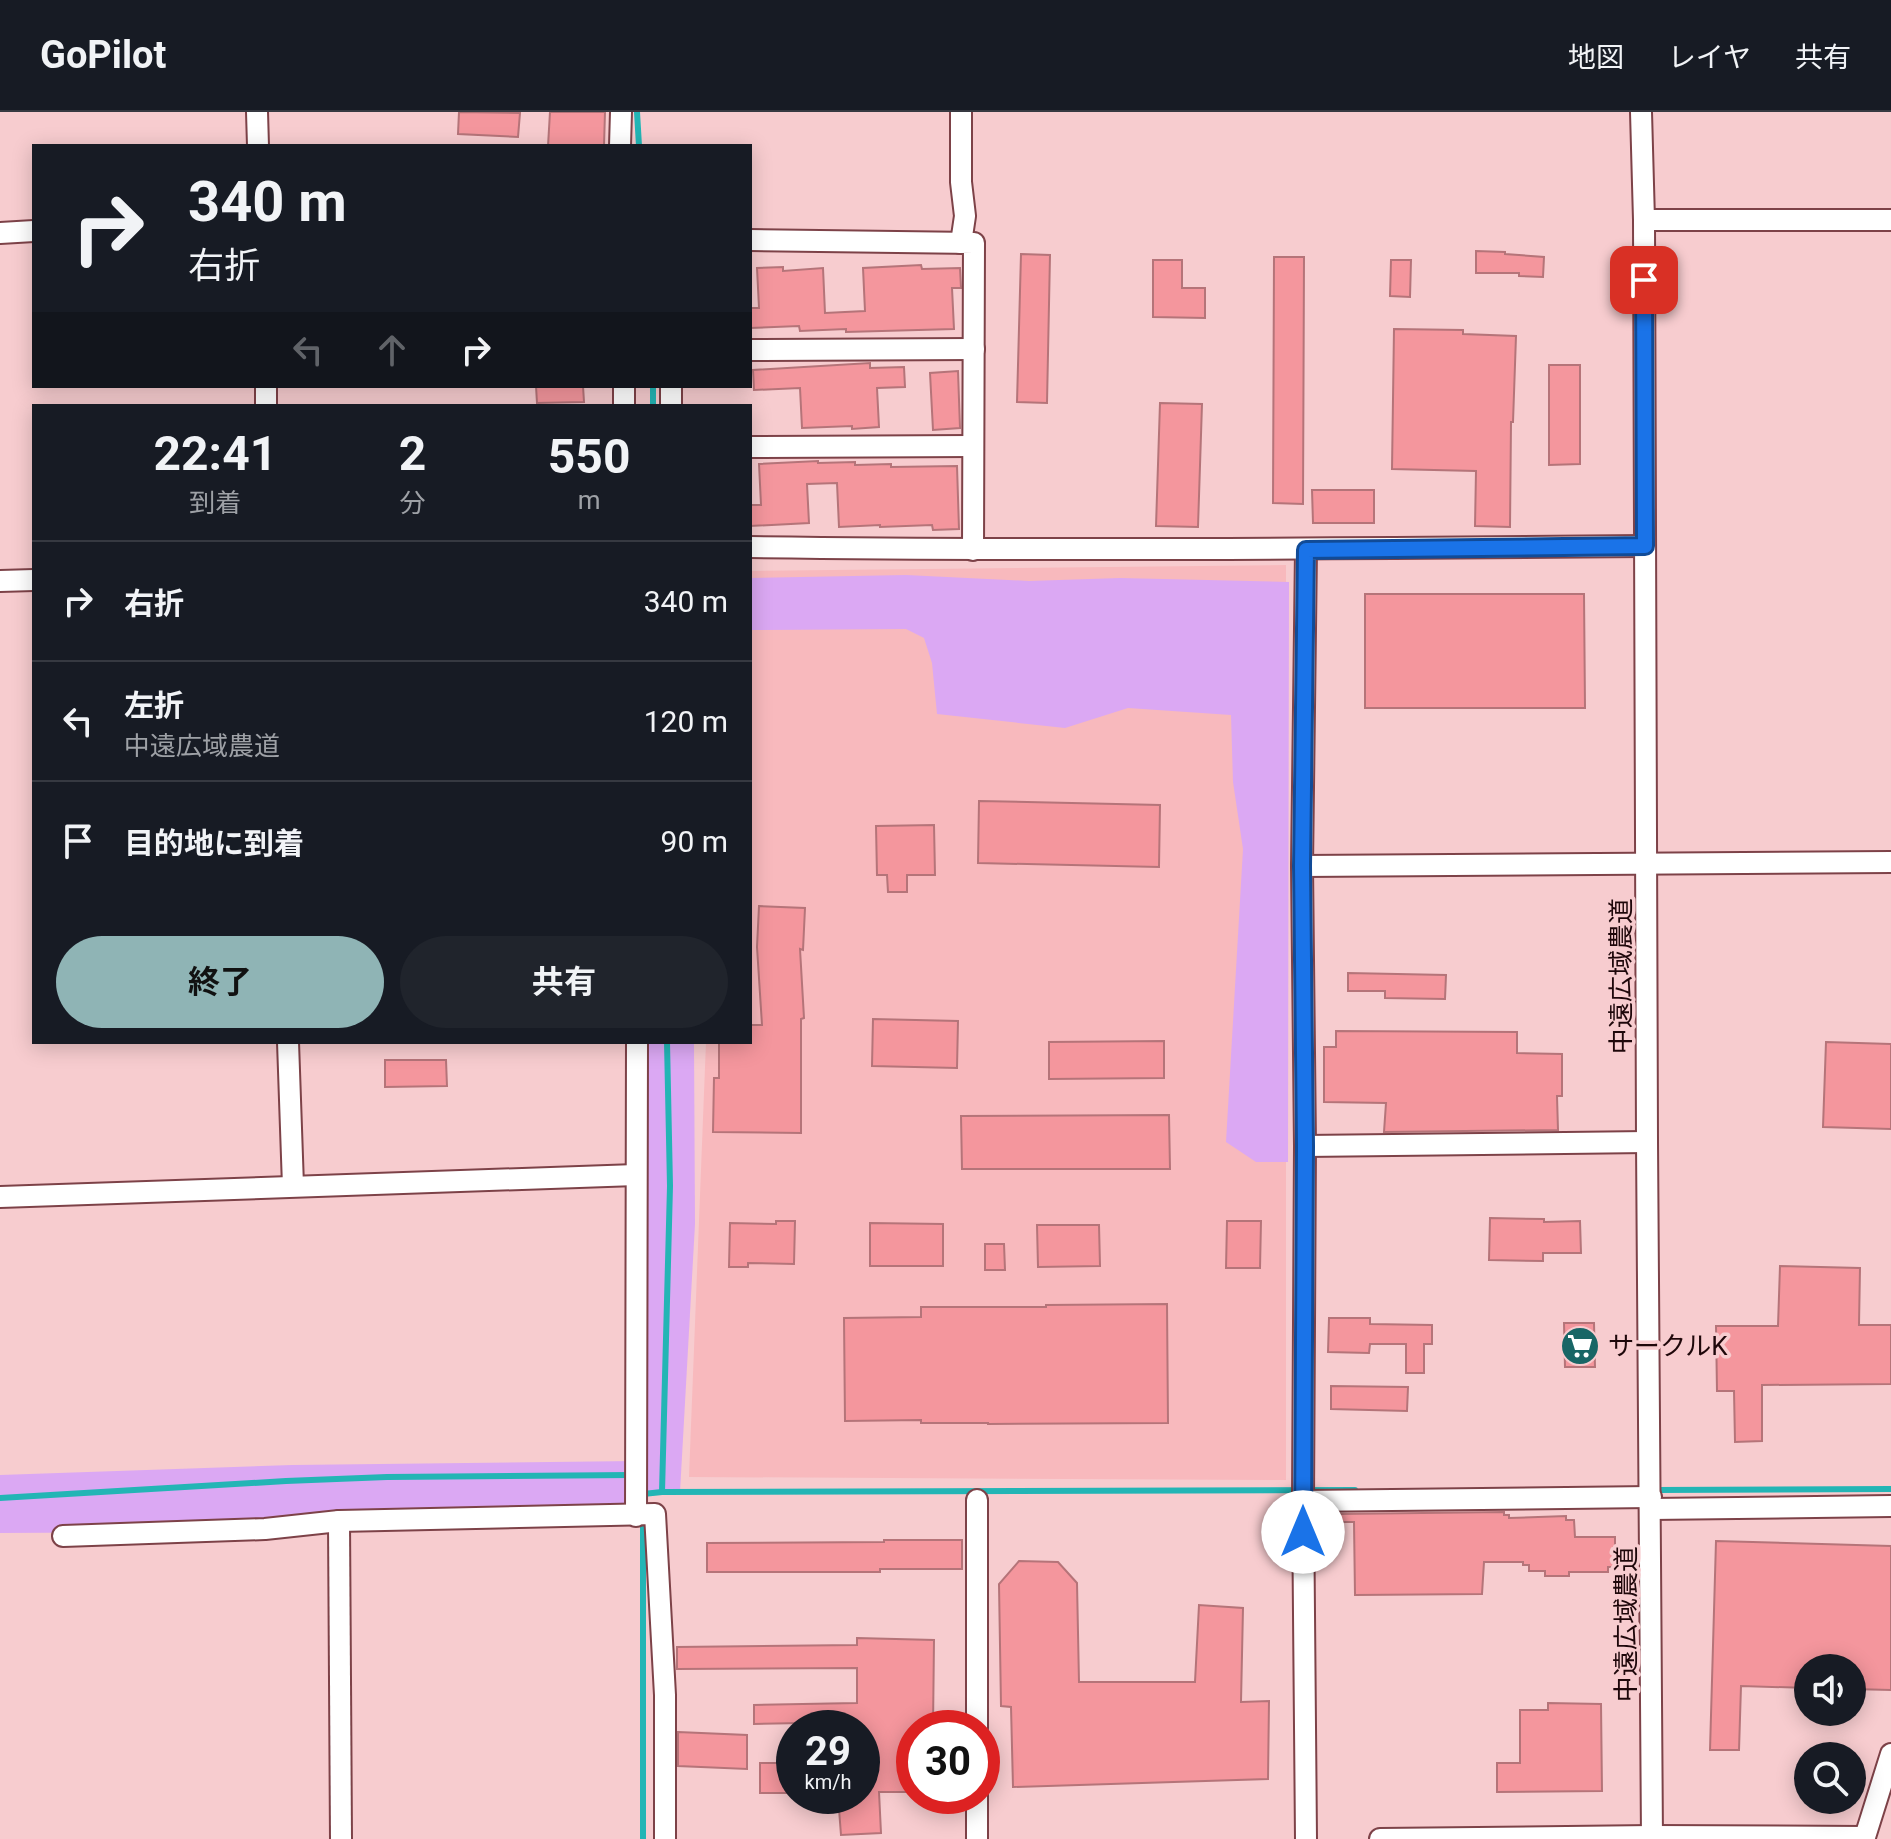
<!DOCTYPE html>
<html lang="ja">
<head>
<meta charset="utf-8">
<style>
	body { margin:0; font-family:Roboto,"Noto Sans JP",sans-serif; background:#20242c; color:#f1f3f6; height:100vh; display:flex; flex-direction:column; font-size:30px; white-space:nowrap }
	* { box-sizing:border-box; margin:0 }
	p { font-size:26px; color:#9ea1a6 }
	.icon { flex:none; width:44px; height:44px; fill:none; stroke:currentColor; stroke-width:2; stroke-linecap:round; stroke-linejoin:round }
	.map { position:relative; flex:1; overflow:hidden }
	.panel { position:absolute; left:32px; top:292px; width:720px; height:640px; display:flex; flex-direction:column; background:#171b24; border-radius:0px; box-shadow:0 4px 20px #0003 }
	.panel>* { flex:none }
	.banner { position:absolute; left:32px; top:32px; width:720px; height:244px; border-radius:0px; box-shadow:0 4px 20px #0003; background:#171b24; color:#f1f3f6; overflow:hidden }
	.buttons { position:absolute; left:1794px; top:1542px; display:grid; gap:16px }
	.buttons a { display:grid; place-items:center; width:72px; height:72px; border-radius:50%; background:#171b24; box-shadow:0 4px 20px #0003; font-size:40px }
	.speed { position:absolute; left:776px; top:1598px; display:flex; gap:16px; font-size:40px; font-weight:700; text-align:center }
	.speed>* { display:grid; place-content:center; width:104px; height:104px; border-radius:50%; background:#171b24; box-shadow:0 4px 20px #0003; line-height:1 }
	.speed small { font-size:20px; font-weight:400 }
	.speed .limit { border:12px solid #d22; background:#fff; color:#111 }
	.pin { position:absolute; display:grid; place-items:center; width:68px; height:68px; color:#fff; margin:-34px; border-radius:16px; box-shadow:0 4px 12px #0006 }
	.me { position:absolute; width:88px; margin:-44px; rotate:0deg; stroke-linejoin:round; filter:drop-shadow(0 0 6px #0008) }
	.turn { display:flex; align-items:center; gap:28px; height:168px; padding:0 24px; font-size:36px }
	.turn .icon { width:104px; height:104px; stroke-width:2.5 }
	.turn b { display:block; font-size:56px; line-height:68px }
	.lanes { display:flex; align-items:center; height:76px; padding:0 24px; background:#0003; justify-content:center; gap:40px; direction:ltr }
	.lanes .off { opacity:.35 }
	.eta { display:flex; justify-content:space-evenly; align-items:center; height:136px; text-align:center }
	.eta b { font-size:48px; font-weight:700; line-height:56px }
	.cta { display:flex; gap:16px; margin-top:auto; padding:16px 24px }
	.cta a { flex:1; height:92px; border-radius:48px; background:#8fb4b5; color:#111; font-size:32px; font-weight:700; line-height:92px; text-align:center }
	.cta a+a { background:#20242c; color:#f1f3f6 }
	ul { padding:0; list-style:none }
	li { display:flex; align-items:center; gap:24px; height:120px; padding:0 24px; border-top:2px solid #363941 }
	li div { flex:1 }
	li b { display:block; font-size:30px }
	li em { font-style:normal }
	header { display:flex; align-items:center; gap:48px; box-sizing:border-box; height:112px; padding:0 40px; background:#171b24; border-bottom:2px solid #363941 }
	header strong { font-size:38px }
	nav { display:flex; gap:44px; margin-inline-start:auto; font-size:28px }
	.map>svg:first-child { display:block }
	.built { fill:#f8b9bd }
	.green { fill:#dba8f3 }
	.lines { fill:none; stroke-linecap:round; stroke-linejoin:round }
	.stream { stroke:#23b5b5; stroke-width:6 }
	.building { fill:#f4969d; stroke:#b57479; stroke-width:2 }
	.minor-casing { stroke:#7d4248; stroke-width:24 }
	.minor { stroke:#fff; stroke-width:20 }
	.route-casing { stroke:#114b97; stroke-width:20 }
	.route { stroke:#1a73e8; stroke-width:14 }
	.labels { text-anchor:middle; stroke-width:7; stroke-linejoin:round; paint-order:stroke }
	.street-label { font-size:26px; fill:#1e070a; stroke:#f7cccf }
	.poi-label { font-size:26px; fill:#1e070a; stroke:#f7cccf; text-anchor:start }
</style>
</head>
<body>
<header>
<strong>GoPilot</strong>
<nav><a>地図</a><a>レイヤ</a><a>共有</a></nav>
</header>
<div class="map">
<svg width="1891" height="1727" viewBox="0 0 1891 1727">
	<rect width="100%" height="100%" fill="#f7cccf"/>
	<!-- built -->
	<path class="built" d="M1286 453V1368L689 1365 706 930H750V459Z"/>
	<!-- green -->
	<g class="green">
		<path d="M906 463 1029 469 1120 466 1289 470 1288 1050H1256L1226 1030 1243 737 1233 670 1231 603 1128 596 1065 616 937 602 932 551 924 526 906 517 750 518V466Z"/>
		<path d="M643 930H694L695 1112 680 1380 643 1382Z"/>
		<path d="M636 1349V1397L187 1420 0 1421V1363L292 1353Z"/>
	</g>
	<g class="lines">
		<!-- stream -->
		<g class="stream">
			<path d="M637 0 639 34"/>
			<path d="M653 274V294"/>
			<path d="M1655 1378 1891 1377"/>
			<path d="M662 1380 670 1074 667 930"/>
			<path d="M643 1382 662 1380 1355 1378"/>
			<path d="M0 1386 286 1369 387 1365 631 1363"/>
			<path d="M643 1727V1407"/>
		</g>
	</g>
	<!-- building -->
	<g class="building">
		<path d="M459 0 520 1 518 25 458 22Z"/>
		<path d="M550 0H605L604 34H548Z"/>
		<path d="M1476 139 1505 140V142L1544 145 1543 165 1519 164V161H1476Z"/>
		<path d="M1021 142 1050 143 1047 291 1017 290Z"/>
		<path d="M1274 145H1304L1303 392 1273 391Z"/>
		<path d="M1153 148H1182V176H1205V206L1153 205Z"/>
		<path d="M1391 148H1411L1410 185 1390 184Z"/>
		<path d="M921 153 922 157 960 156 961 176H952L954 217 846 220V217L800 219 799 214 750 216V196H759L757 156 783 155V159L823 156 825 201 865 199 863 156Z"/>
		<path d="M1394 217 1463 218V222L1516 224 1513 310H1511L1510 415 1475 414 1476 359 1392 357Z"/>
		<path d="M870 251V256L904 255 905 275 877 276 879 315 852 317V314L802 316 800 276 754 278 753 258Z"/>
		<path d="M1549 253H1580V352L1549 353Z"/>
		<path d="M958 259 960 316 933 318 930 261Z"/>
		<path d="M536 274H583L584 290 537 291Z"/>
		<path d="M1160 291 1202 292 1198 415 1156 414Z"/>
		<path d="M818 349V351L855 350V353L891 352V355L957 354 959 417 933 418 932 413 880 415V413L839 415 837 371 807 372 809 411 750 414V393H761L759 352Z"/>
		<path d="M1312 378H1374V411H1313Z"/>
		<path d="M1365 482H1584L1585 596H1365Z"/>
		<path d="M979 689 1160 693 1159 755 978 751Z"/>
		<path d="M934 713 935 763H907V780H888L887 763H877L876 714Z"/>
		<path d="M759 794 805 796 803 838 800 837 804 906 801 907V1021L713 1020 714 966H719V930H750V913H762L757 835Z"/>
		<path d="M1348 861 1446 863 1445 887 1385 886V879H1348Z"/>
		<path d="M873 907 958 909 957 956 872 954Z"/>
		<path d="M1336 919 1517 920V941L1562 942V984H1557L1558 1018 1384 1020 1386 991 1324 990V935H1336Z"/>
		<path d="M1164 929V966L1049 967V930Z"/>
		<path d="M1826 930 1891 932V1017L1823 1015Z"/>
		<path d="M385 948H446L447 974 385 975Z"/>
		<path d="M1169 1003 1170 1057H962L961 1004Z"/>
		<path d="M1490 1106 1544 1107V1110L1580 1109 1581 1141H1543V1149L1489 1148Z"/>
		<path d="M776 1109H795L794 1152 748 1151V1155H729L730 1111 776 1112Z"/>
		<path d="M1227 1109H1261L1260 1156H1226Z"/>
		<path d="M870 1111 943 1112V1154H870Z"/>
		<path d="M1037 1113H1099L1100 1154 1038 1155Z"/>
		<path d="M985 1132H1004L1005 1158H985Z"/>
		<path d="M1780 1154 1860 1156 1859 1213H1891V1272L1762 1273V1329L1735 1330 1734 1279H1717L1716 1214H1778Z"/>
		<path d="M1167 1192 1168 1311 988 1312V1311H921V1308L845 1309 844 1206 921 1205V1195H1046V1193Z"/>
		<path d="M1329 1206H1370V1212L1432 1213V1232H1424V1261H1406V1232H1370L1369 1241 1328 1240Z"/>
		<path d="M1564 1211H1594L1595 1255H1565Z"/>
		<path d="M1331 1274 1408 1275 1407 1299 1331 1297Z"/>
		<path d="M1504 1400V1403H1509V1406L1566 1404V1408H1574L1575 1425H1615V1455H1608V1460H1569V1464H1545V1459H1529V1453H1523V1450H1484L1482 1482 1355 1483 1354 1410H1339L1340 1402Z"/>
		<path d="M884 1428H962V1457H880V1460H707V1431L884 1430Z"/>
		<path d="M1716 1429 1891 1434V1578L1852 1577V1556H1808V1576L1741 1574 1739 1638H1710Z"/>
		<path d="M1019 1449 1058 1450 1077 1471 1079 1570H1195L1199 1493 1243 1496 1241 1590 1269 1589 1268 1667 1013 1675 1011 1595 1001 1594 999 1472Z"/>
		<path d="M857 1526 934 1528 933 1616H914V1680H879L881 1721 841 1723 838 1684H862V1616H856V1610L754 1612V1593L857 1591V1556L677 1557V1535L857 1533Z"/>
		<path d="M1548 1591 1601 1592 1602 1679 1497 1680V1651H1520V1598H1548Z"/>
		<path d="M678 1620 747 1623V1657L678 1654Z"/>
		<rect x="760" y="1651" width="34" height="30"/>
	</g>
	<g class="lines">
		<!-- minor casing -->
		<g class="minor-casing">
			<g id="minor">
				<path d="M257 0 258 34"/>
				<path d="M961 0V70L965 104 961 131"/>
				<path d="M1641 0 1644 108 1647 1030 1652 1727"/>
				<path d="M620 34 621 0"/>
				<path d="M1644 108H1891"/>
				<path d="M0 121 34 119"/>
				<path d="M750 128 974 131 973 438"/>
				<path d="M750 238 974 237"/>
				<path d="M266 274V294"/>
				<path d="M624 274V294"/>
				<path d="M671 294V274"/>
				<path d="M750 335 973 334"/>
				<path d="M750 435C1049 439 1347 437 1645 434"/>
				<path d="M1306 438 1302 754 1305 1034 1303 1389 1306 1727"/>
				<path d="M0 469 34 468"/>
				<path d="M1302 754 1891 750"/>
				<path d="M288 930 293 1074"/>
				<path d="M1305 1034 1647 1030"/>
				<path d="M0 1085 636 1063"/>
				<path d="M1303 1389 1651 1385"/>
				<path d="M1651 1397 1891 1394"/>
				<path d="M636 1404 637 930"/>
				<path d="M339 1409 341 1727"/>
				<path d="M63 1424 265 1417 339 1409 655 1402 665 1583V1727"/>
				<path d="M977 1616V1388"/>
				<path d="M977 1727V1684"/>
				<path d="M1380 1727 1652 1724 1865 1725 1891 1642"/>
			</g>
		</g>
		<!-- minor -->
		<use href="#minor" class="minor"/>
	</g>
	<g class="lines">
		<!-- route casing -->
		<g class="route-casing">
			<path id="route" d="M1303 1420 1305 1034 1302 754 1306 438 1645 434 1644 168"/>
		</g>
		<!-- route -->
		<use href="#route" class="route"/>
	</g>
	<!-- icons -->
	<defs>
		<g id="supermarket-disc" transform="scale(2)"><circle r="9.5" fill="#186666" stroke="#f7cccf"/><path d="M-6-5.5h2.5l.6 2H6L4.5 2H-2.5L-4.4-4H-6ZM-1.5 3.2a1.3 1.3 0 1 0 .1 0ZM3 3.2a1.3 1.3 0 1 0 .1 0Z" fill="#fff"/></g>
	</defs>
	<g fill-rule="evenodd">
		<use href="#supermarket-disc" x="1580" y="1234"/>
	</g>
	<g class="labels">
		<!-- street labels -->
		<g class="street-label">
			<text transform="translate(1621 864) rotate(-90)" y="9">中遠広域農道</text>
			<text transform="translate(1626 1512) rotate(-90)" y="9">中遠広域農道</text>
		</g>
		<!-- poi labels -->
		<g class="poi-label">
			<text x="1608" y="1243">サークルK</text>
		</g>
	</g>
</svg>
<div class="buttons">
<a><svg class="icon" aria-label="sound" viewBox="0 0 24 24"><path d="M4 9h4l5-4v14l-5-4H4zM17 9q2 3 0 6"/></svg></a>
<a><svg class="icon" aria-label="search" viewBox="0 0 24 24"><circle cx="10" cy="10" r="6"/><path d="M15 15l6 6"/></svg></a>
</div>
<div class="speed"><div>29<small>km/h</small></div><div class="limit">30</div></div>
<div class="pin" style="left:1644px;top:168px;background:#d93025"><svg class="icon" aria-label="arrive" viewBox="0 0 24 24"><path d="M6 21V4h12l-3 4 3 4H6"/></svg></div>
<svg class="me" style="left:1303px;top:1420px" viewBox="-20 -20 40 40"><circle r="19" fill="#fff"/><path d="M0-13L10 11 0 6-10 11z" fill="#1a73e8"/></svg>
<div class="banner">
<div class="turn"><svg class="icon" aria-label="right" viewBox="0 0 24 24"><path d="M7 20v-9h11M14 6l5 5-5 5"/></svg><div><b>340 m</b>右折</div></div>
<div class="lanes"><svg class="icon off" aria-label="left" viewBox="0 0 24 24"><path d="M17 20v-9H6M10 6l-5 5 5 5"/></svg><svg class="icon off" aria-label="ahead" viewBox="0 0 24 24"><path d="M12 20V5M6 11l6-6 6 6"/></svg><svg class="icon" aria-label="right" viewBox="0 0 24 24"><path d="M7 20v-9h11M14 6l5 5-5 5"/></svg></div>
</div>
<section class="panel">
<div class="eta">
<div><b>22:41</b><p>到着</p></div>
<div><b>2</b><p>分</p></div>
<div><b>550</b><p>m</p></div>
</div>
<ul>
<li><svg class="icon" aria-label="right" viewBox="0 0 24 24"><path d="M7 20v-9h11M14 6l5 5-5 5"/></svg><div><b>右折</b></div><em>340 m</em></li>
<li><svg class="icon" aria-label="left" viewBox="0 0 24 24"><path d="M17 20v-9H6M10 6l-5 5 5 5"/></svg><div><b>左折</b><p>中遠広域農道</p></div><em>120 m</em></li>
<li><svg class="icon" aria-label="arrive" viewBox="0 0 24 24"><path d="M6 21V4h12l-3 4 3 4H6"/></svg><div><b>目的地に到着</b></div><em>90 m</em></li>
</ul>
<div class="cta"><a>終了</a><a>共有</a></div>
</section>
</div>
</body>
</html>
